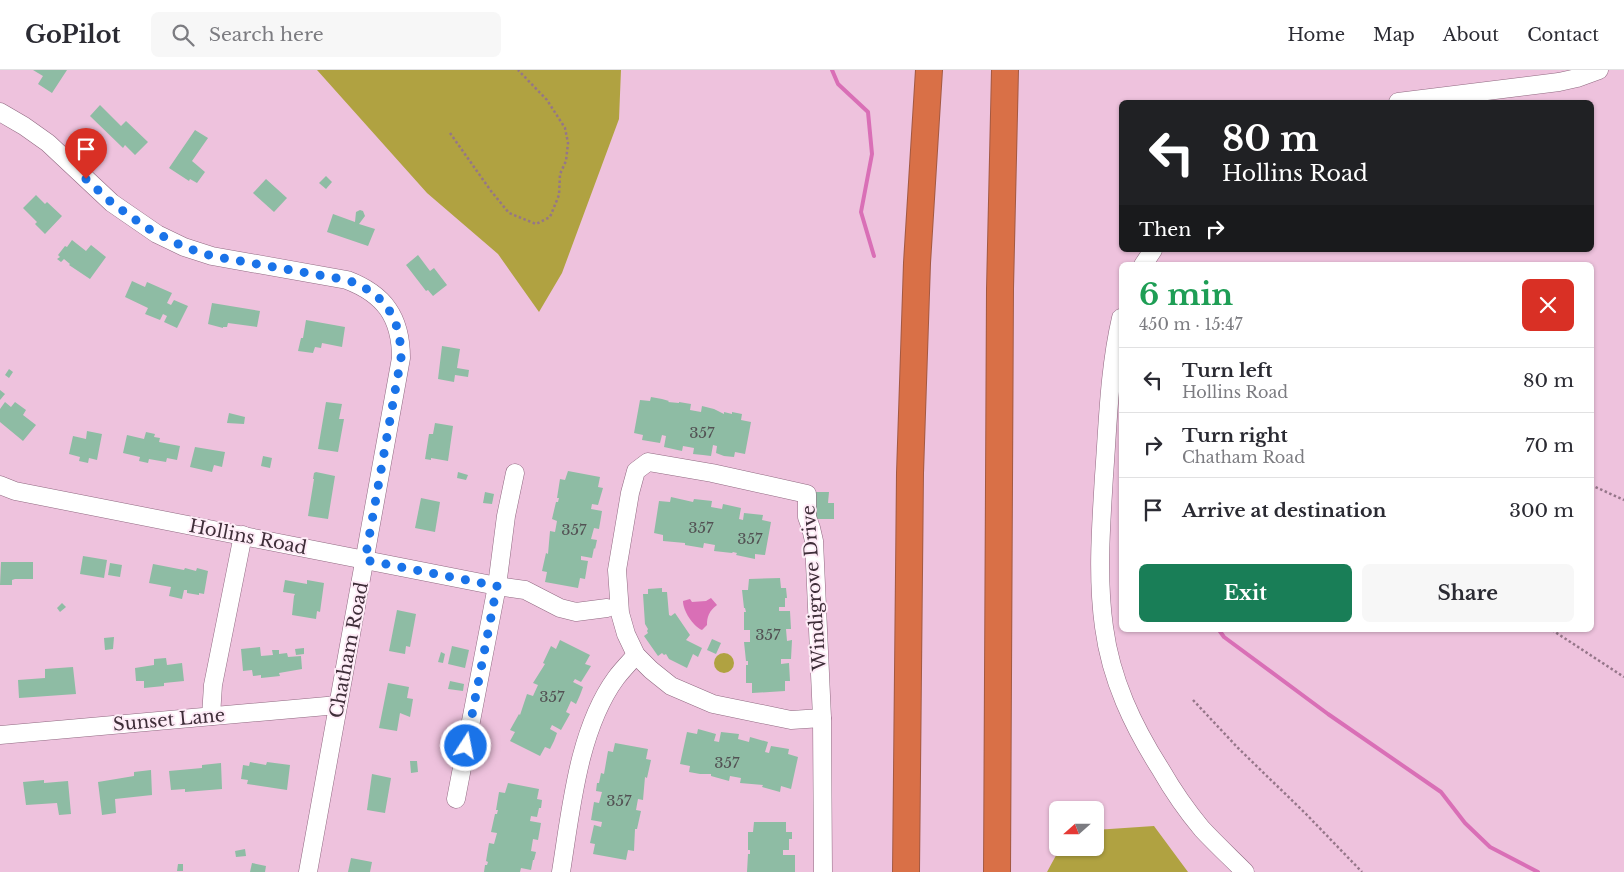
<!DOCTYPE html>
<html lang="en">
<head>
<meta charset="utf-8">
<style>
	body { margin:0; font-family:"Libre Baskerville",serif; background:#f7f7f7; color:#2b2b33; height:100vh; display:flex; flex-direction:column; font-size:19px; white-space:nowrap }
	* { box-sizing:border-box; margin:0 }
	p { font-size:16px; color:#7c7c81 }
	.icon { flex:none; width:28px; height:28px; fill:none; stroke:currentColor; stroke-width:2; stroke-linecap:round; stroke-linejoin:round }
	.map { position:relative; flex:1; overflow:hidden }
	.side { position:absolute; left:1119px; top:192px; width:475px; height:370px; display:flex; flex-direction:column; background:#fff; border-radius:8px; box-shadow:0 1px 4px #0004 }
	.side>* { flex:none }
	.guide { position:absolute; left:1119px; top:30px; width:475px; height:152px; border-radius:8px; box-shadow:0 1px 4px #0004; background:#202124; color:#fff; overflow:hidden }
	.needle { width:32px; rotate:249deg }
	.fabs { position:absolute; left:1049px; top:731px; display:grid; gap:10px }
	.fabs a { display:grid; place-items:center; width:55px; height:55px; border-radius:8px; background:#fff; box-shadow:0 1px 4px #0004; font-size:25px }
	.pin { position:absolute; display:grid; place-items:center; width:42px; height:42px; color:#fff; margin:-51px -21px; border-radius:50% 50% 50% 0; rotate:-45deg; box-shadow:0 0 5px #0007 }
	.pin .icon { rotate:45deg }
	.me { position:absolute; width:55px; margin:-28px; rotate:11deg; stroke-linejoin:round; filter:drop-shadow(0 0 4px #0008) }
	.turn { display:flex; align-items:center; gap:18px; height:105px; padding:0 20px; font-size:22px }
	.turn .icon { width:65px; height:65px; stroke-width:2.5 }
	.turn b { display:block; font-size:35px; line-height:42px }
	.then { display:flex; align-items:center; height:48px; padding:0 20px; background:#0003; gap:10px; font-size:19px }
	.round { display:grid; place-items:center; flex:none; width:52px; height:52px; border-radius:8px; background:#f7f7f7 }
	.overview { display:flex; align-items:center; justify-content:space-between; height:85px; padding:0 20px }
	h1 { font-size:30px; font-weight:700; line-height:38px; color:#1e9e55 }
	.cta { display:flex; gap:10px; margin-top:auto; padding:10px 20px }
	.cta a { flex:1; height:58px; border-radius:8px; background:#197e57; color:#fff; font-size:20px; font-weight:700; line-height:58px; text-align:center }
	.cta a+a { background:#f7f7f7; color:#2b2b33 }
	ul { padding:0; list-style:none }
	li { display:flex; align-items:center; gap:15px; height:65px; padding:0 20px; border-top:1px solid #e1e1e2 }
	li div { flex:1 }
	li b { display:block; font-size:19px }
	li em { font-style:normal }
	header { display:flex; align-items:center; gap:30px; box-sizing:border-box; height:70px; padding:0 25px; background:#fff; border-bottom:1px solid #e1e1e2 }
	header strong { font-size:24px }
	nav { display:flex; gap:28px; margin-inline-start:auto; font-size:18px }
	.search { width:350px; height:45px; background:#f7f7f7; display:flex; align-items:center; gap:12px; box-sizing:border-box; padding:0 18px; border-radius:8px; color:#7c7c81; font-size:19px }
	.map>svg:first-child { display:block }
	.green { fill:#b0a241 }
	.water { fill:#d96fb6 }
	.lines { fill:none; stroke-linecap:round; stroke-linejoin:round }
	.stream { stroke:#d96fb6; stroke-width:4 }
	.building { fill:#8ebca4 }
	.minor-casing { stroke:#906981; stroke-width:19 }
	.highway-casing { stroke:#a35942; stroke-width:28 }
	.path { stroke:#957689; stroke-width:2.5; stroke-dasharray:2.5 2.5; stroke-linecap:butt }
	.minor { stroke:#fff; stroke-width:18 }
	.highway { stroke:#d97047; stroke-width:26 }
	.route { stroke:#1a73e8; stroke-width:9; stroke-dasharray:0 16.2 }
	.labels { text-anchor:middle; stroke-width:4; stroke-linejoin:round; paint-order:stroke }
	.number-label { font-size:15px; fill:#535254 }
	.street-label { font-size:18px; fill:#3f2e39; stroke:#feecf7 }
</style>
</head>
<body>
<header>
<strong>GoPilot</strong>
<div class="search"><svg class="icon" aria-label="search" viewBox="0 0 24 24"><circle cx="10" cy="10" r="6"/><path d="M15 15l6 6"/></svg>Search here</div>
<nav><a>Home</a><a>Map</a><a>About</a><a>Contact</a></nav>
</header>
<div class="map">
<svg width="1624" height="802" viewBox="0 0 1624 802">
	<rect width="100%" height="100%" fill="#eec2dd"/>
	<!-- green -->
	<g class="green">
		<path d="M317 0H621L619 49 562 203 539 242 498 184 427 123Z"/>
		<circle cx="724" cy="593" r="10"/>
		<path d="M1154 756 1188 802H1047L1060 778H1095V760Z"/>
	</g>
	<!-- water -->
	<path class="water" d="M711 528 717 535C709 541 707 547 707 555L702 560C693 556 683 541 683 531L690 529 692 532 706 531Z"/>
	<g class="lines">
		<!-- stream -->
		<g class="stream">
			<path d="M832 0 838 14 868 42 872 84 861 142 874 186"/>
			<path d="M1219 560 1224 567 1328 644 1441 722 1465 753 1490 777 1538 802"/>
		</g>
	</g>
	<!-- building -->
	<g class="building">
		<path d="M33 0H67L52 23 38 14 43 6Z"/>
		<path d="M100 35 121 56 126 51 148 72 135 85 125 75 123 78 90 46Z"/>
		<path d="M195 60 208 68 192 91 205 102 197 113 190 109 189 111 169 98Z"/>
		<path d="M326 106 332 112 326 119 319 113Z"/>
		<path d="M266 109 287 128 274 142 253 123Z"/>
		<path d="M36 125 45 134 47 132 62 146 45 164 35 154 37 152 23 138Z"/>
		<path d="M360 140 363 141 365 146 359 154 375 159 368 176 327 162 333 144 355 152 356 142Z"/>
		<path d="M72 170 86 181 91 175 106 187 90 209 69 195 70 194 64 189 61 192 57 189 60 187 58 185 65 176 67 177Z"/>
		<path d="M418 185 430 201 434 198 447 215 433 226 428 220 426 221 406 195Z"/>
		<path d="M132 211 145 217 147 212 172 223 167 233 171 235 174 230 188 236 177 258 164 252 167 246 163 244 160 250 145 244 148 238 125 227Z"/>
		<path d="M212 233 260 241 257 257 228 253 227 257H223V258L208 254Z"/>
		<path d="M306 250 345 257 342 277 322 273 321 278 315 277 313 283 298 281 301 268H303Z"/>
		<path d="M442 276 460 279 457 298 469 300 468 307 455 305 454 312 438 309Z"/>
		<path d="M9 299 13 302 9 308 5 305Z"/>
		<path d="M0 320 5 324 0 330Z"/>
		<path d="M651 327 662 329 669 331 668 332 679 333V332L691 334 690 340 701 342 702 336 714 339 724 344V342L732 344V342L742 344 741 350 751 352 745 384 735 382 734 387 724 386 716 383 717 376 713 375 711 386 703 385 693 384 694 378 683 376 682 381 664 377 666 366 662 365 660 373 642 370 643 365 634 363 640 330 650 331Z"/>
		<path d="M5 332 11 337 15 332 26 340 23 345 36 355 23 371 0 352V339Z"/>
		<path d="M326 332 342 334 339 349H344L338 382 318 379Z"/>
		<path d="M229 343 245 347 244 354 227 353Z"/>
		<path d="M435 353 453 356 448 391 431 388V390L425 389 429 364H433Z"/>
		<path d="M87 361 102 364 97 390 89 388 88 393 79 391 80 387 69 384 73 366 86 369Z"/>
		<path d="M146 362 155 364 154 367 160 368 159 372 180 376 177 390 167 388 166 392 149 389 148 393 139 391 140 387 123 383 127 365 144 369Z"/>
		<path d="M195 377 225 382 222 397 214 395 212 402 190 397Z"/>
		<path d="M263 386 272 388 270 398 261 396Z"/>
		<path d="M568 401 600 407 598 417 603 418 598 435 592 434 591 439 602 441 599 459 594 458 591 469 597 470 595 479 594 478 592 488 581 486V490L588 491 585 509 580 508 578 518 545 512 547 502 542 501 546 483 548 484 550 461 555 462 557 451 552 449 556 432H558L559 428H557L560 409 565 410Z"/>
		<path d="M316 402 335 406 328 449 308 446 314 409H313L314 403Z"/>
		<path d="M458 402 468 405 466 410 457 408Z"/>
		<path d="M485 422 494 424 492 434 483 433Z"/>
		<path d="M812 422H829L828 433H834V449H812Z"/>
		<path d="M671 427 693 432 694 429 712 431 711 437 722 439 723 434 741 438 739 449 743 450 744 443 763 445 762 450 771 452 765 485 755 484V489L736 485 737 483 733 482 732 483 714 481 715 475 704 473 703 478 685 475V473L663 471V465L654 463 659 431 670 432Z"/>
		<path d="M421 428 440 432 435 462 415 458Z"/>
		<path d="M83 486 107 490 104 508 80 504Z"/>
		<path d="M1 492H33V509H15L12 510V515H0Z"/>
		<path d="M110 493 122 495 120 507 108 505Z"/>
		<path d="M153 494 184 500 185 498 196 501 197 498 208 501 204 524 199 523V525L187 523V520H184L182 529 169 526 171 517 149 513Z"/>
		<path d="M780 508 781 518H786L787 528H785V537H779V541H790L791 559H786L787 571 792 570 791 589H781V594L789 593 790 611H785V621L752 623V613H746V595H748V591H746L744 572H750V560H744V542H746L745 538H744L742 520H748L749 509Z"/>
		<path d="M285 510 307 514V510L324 513 320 542 317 541 316 549 292 545 294 526 295 524 283 522Z"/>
		<path d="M662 518V522H667L669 545 671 546 675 543 690 565 686 570 702 578 698 587 693 584 687 598 669 589 666 584 664 585 662 583 658 586 644 566 648 563 647 561 648 559 645 554 643 524H648V519Z"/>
		<path d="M62 533 66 537 60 542 57 538Z"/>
		<path d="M397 540 416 544 410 577 406 576 405 584 389 581Z"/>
		<path d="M114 567 113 579 105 580 104 568Z"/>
		<path d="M712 569 721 573 716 584 707 580Z"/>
		<path d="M560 570 590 585 585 594 591 596 581 612 575 609 573 612 583 617 580 625 576 634 571 631 566 642 570 644 561 660 552 655 550 659 557 663 554 671 550 679 545 677 540 686 510 671 515 662 510 660 519 644 520 645 527 624 533 626 538 615 533 613 545 594 543 593 551 576 556 579Z"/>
		<path d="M452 576 469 580 465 598 448 594Z"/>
		<path d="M260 577 261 586 273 585 272 580H279V584L287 583 288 587 301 586 302 599 279 603 280 606 261 608V605L253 606 252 600 243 601 241 579Z"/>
		<path d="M304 578V584L296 585 295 579Z"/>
		<path d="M441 582 445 584 443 593 438 592Z"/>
		<path d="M166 588 167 595 182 593 184 611 164 613V616L144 618V611H136L135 598 154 595V589Z"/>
		<path d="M73 597 76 624 19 628 18 610 45 608V599Z"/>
		<path d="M450 611 464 614 463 621 448 619Z"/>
		<path d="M388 613 409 617 407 628 413 629 410 647 400 643 397 661 379 658Z"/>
		<path d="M698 659 716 664 714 671 719 672 721 662 739 664 738 669 749 672 750 667 768 672 765 682 769 683 771 676 789 679 788 684 798 687 791 719 781 716 780 722 762 717 763 715 740 713 741 708 730 706 729 711 711 706V704H700L689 702 690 696 680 694 687 662 697 664Z"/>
		<path d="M615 673 648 679 646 689 651 690 647 708 645 707 643 730 638 729 636 740 641 741 637 759H635L634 781 628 780 626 790 593 784 595 774 590 773 594 755 601 757 602 752 591 750 594 732 599 733 602 722 596 721 597 713H599L601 703 604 704 608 681 613 682Z"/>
		<path d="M410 691H417L418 702 411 703Z"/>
		<path d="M250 692 266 695 267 692 290 695 287 720 247 714 248 710 241 709 243 695 249 696Z"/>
		<path d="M221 693 222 719 185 722V719L171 720 169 701 202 698V695Z"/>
		<path d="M151 700 152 725 115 729 116 743 102 745 98 712 134 706V702Z"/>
		<path d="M372 704 391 708 385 743 367 740Z"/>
		<path d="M44 710V713L68 711 71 744 59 745 57 733 26 735 23 712Z"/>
		<path d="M508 713 539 719 537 729 542 730 541 738H539L537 747 531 746 530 751 541 753 538 770 533 769 531 781 536 782 534 790H533L531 800 521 798 520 802H484L485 795H487L488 792 486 791 489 773 494 774 497 763 491 762 495 744H497L498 740H496L499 722 505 723Z"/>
		<path d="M754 752H786V762H792V769H789V780H783V785H795V802H747L748 784H750V780H748V762H753Z"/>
		<path d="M245 779 246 786 236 787 235 781Z"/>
		<path d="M351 788 372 792 370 802H348Z"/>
		<path d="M252 793 266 796 265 802H250Z"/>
		<path d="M178 794H183V801H177Z"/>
	</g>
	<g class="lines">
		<!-- minor casing -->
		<g class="minor-casing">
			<g id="minor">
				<path d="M1398 32 1559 12 1577 8 1599 0"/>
				<path d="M0 42 24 56 48 73 112 133 157 164 184 177 212 186 347 210C384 224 401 247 401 288L308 802"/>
				<path d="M1143 195 1153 180"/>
				<path d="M1121 248C1109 300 1108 353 1104 406 1101 456 1097 507 1104 557 1111 610 1133 656 1161 700 1173 721 1187 741 1202 759 1216 774 1231 788 1245 802"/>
				<path d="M648 392 712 403 807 424V447L811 458 814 471 822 648 791 650 713 634 671 616 651 600 636 585 626 564 620 543 617 500 630 423 636 401Z"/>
				<path d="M0 415 15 421 497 516 525 520 560 538 576 542 607 538"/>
				<path d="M211 646 213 615 243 465"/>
				<path d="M822 648 823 802"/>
				<path d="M0 665 338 635"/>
				<path d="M456 729 497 516 506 446 515 403"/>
				<path d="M561 802C571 740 578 660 616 608 622 600 629 593 636 585"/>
			</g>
		</g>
		<!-- highway casing -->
		<g class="highway-casing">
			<g id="highway">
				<path d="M906 802 910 403 917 193 929 0"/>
				<path d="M997 802 1000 219 1005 0"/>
			</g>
		</g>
		<!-- path -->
		<g class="path">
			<path d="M450 63 491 121 509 143 536 154 550 147 559 125 560 104 566 91 568 73 565 58 547 30 518 0"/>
			<path d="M1591 415 1624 430"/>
			<path d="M1552 560 1624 607"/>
			<path d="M1193 630 1238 678 1306 744 1362 802"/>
		</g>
		<!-- minor -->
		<use href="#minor" class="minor"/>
		<!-- highway -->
		<use href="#highway" class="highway"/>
	</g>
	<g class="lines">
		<!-- route -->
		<path class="route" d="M86 109 112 133 147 158 184 177 212 186 347 210C384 223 401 247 401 288L365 490 497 516 466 676"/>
	</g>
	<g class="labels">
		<!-- number labels -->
		<g class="number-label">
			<text x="702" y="368">357</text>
			<text x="701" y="463">357</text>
			<text x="574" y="465">357</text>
			<text x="750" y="474">357</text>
			<text x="768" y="570">357</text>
			<text x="552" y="632">357</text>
			<text x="727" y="698">357</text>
			<text x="619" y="736">357</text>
		</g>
		<!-- street labels -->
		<g class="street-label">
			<text transform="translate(248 467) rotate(11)" y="6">Hollins Road</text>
			<text transform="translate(814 518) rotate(-94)" y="6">Windigrove Drive</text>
			<text transform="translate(349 580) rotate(-79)" y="6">Chatham Road</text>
			<text transform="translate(169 650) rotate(-5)" y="6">Sunset Lane</text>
		</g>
	</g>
</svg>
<div class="fabs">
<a><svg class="needle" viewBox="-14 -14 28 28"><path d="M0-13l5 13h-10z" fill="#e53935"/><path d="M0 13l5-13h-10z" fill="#7c7c81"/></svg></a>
</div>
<div class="pin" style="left:86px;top:109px;background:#d93025"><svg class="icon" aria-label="arrive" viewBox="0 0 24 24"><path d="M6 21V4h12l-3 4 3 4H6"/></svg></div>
<svg class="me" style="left:466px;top:676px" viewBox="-20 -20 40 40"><circle r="17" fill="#1a73e8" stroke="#fff" stroke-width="3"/><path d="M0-11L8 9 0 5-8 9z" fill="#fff"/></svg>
<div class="guide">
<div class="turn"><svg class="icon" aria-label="left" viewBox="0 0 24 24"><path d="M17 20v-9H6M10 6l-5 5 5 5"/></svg><div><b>80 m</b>Hollins Road</div></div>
<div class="then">Then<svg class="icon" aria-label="right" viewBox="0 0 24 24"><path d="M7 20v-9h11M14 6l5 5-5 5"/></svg></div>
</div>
<section class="side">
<div class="overview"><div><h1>6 min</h1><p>450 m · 15:47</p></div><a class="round" style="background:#d93025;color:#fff"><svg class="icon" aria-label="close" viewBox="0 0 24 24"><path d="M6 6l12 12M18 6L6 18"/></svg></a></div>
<ul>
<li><svg class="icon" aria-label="left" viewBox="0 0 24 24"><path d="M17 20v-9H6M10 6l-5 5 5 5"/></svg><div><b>Turn left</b><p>Hollins Road</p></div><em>80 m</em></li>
<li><svg class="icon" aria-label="right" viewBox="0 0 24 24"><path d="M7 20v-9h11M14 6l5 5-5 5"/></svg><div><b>Turn right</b><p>Chatham Road</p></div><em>70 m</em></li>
<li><svg class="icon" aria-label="arrive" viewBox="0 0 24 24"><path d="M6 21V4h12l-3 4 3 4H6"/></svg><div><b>Arrive at destination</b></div><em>300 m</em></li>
</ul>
<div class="cta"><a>Exit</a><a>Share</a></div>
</section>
</div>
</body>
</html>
